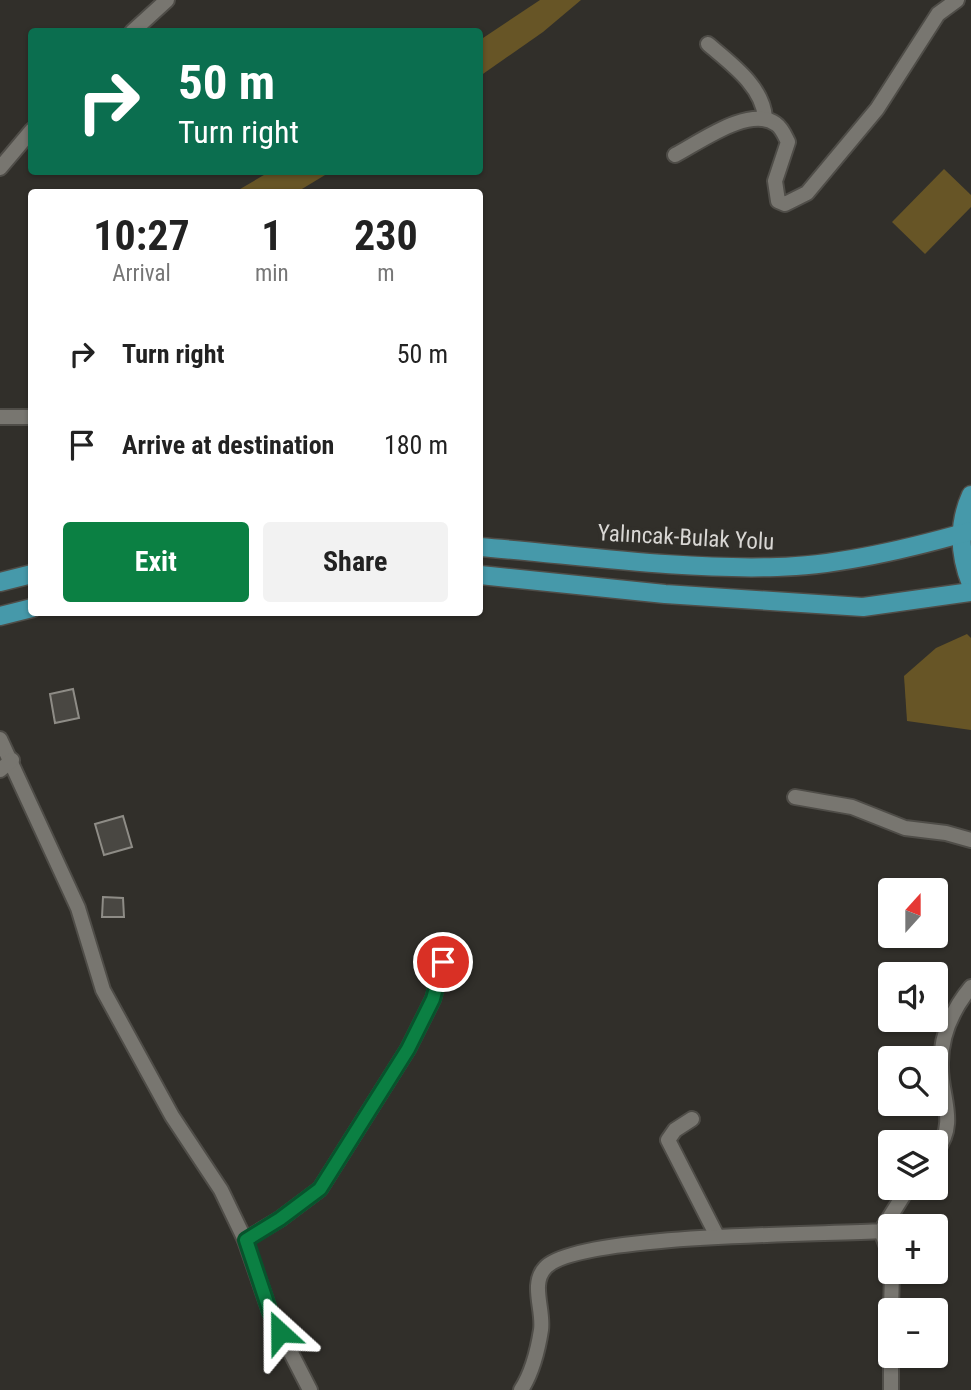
<!DOCTYPE html>
<html lang="en">
<head>
<meta charset="utf-8">
<style>
	body { margin:0; font-family:"Roboto Condensed",sans-serif; background:#f2f2f2; color:#222; height:100vh; display:flex; flex-direction:column; font-size:26px; white-space:nowrap }
	* { box-sizing:border-box; margin:0 }
	p { font-size:23px; color:#767676 }
	.icon { flex:none; width:38px; height:38px; fill:none; stroke:currentColor; stroke-width:2; stroke-linecap:round; stroke-linejoin:round }
	.map { position:relative; flex:1; overflow:hidden }
	.drawer { position:absolute; left:28px; top:189px; width:455px; height:427px; display:flex; flex-direction:column; background:#fff; border-radius:7px; box-shadow:0 2px 5px #0004 }
	.drawer>* { flex:none }
	.guide { position:absolute; left:28px; top:28px; width:455px; height:147px; border-radius:7px; box-shadow:0 2px 5px #0004; background:#0b6e4f; color:#fff; overflow:hidden }
	.needle { width:46px; rotate:21deg }
	.tools { position:absolute; left:878px; top:878px; display:grid; gap:14px }
	.tools a { display:grid; place-items:center; width:70px; height:70px; border-radius:7px; background:#fff; box-shadow:0 2px 5px #0004; font-size:35px }
	.pin { position:absolute; display:grid; place-items:center; width:60px; height:60px; color:#fff; margin:-30px; border:4px solid #fff; border-radius:50%; box-shadow:0 2px 7px #0007 }
	.me { position:absolute; width:77px; margin:-38px; rotate:336deg; stroke-linejoin:round; filter:drop-shadow(0 0 5px #0008) }
	.turn { display:flex; align-items:center; gap:24px; height:147px; padding:0 35px; font-size:32px }
	.turn .icon { width:91px; height:91px; stroke-width:2.5 }
	.turn b { display:block; font-size:49px; line-height:60px }
	.eta { display:flex; justify-content:space-evenly; align-items:center; height:119px; text-align:center }
	.eta b { font-size:42px; font-weight:700; line-height:49px }
	.action { display:flex; gap:14px; margin-top:auto; padding:14px 35px }
	.action a { flex:1; height:80px; border-radius:7px; background:#0b8043; color:#fff; font-size:28px; font-weight:700; line-height:80px; text-align:center }
	.action a+a { background:#f2f2f2; color:#222 }
	ul { padding:0; list-style:none }
	li { display:flex; align-items:center; gap:21px; height:91px; padding:0 35px }
	li div { flex:1 }
	li b { display:block; font-size:26px }
	li em { font-style:normal }
	.map>svg:first-child { display:block }
	.green { fill:#675526 }
	.building { fill:#494742; stroke:#8e8c86; stroke-width:2 }
	.lines { fill:none; stroke-linecap:round; stroke-linejoin:round }
	.minor-casing { stroke:#4f4d48; stroke-width:18 }
	.major-casing { stroke:#4f4d48; stroke-width:21 }
	.minor { stroke:#787670; stroke-width:14 }
	.major { stroke:#4699aa; stroke-width:18 }
	.route-casing { stroke:#07532c; stroke-width:18 }
	.route { stroke:#0b8043; stroke-width:12 }
	.labels { text-anchor:middle; stroke-width:7; stroke-linejoin:round; paint-order:stroke }
	.street-label { font-size:23px; fill:#d9d7d4; stroke:#312f2a }
</style>
</head>
<body>
<div class="map">
<svg width="971" height="1390" viewBox="0 0 971 1390">
	<rect width="100%" height="100%" fill="#312f2a"/>
	<!-- green -->
	<g class="green">
		<path d="M540 0H581L543 32 480 76V40Z"/>
		<path d="M944 169 971 195V207L925 254 892 222Z"/>
		<path d="M269 172H330L297 192H235Z"/>
		<path d="M967 634 971 638V730L907 721 904 676 936 648Z"/>
	</g>
	<!-- building -->
	<g class="building">
		<path d="M73 689 79 718 55 723 50 694Z"/>
		<path d="M123 816 132 847 104 855 95 824Z"/>
		<path d="M103 897 123 898 124 917H102Z"/>
	</g>
	<g class="lines">
		<!-- minor casing -->
		<g class="minor-casing">
			<g id="minor">
				<path d="M132 32 167 0"/>
				<path d="M708 44C730 63 763 86 765 118"/>
				<path d="M675 155C700 142 750 105 776 124 782 128 785 136 788 142L775 181 778 201 785 204 807 193 877 109 938 14 957 0"/>
				<path d="M0 168 32 130"/>
				<path d="M0 417H32"/>
				<path d="M0 739 78 908 103 990 172 1116 221 1190 245 1240 270 1312 310 1390"/>
				<path d="M0 770 12 760"/>
				<path d="M795 797 852 807 905 828 946 833 971 840"/>
				<path d="M692 1119 675 1130 668 1140 717 1236"/>
				<path d="M936 1151C958 1124 941 1097 941 1067 940 1036 952 1010 971 987"/>
				<path d="M881 1231 891 1257"/>
				<path d="M245 1240 280 1219 320 1189 408 1049 433 999 443 962"/>
				<path d="M891 1311 892 1272"/>
				<path d="M521 1390C532 1373 538 1349 541 1330 544 1310 530 1284 545 1268 575 1233 825 1235 881 1231L908 1188"/>
				<path d="M891 1390V1356"/>
			</g>
		</g>
		<!-- major casing -->
		<g class="major-casing">
			<g id="major">
				<path d="M971 495C958 524 959 554 971 584"/>
				<path d="M480 547C578 555 679 570 777 567 836 566 915 547 971 531"/>
				<path d="M480 575 665 594 863 607 971 592"/>
				<path d="M0 582 32 574"/>
				<path d="M0 616 32 608"/>
			</g>
		</g>
		<!-- minor -->
		<use href="#minor" class="minor"/>
		<!-- major -->
		<use href="#major" class="major"/>
	</g>
	<g class="lines">
		<!-- route casing -->
		<g class="route-casing">
			<path id="route" d="M280 1332 270 1312 246 1240 280 1219 320 1189 408 1049 433 999 443 962"/>
		</g>
		<!-- route -->
		<use href="#route" class="route"/>
	</g>
	<g class="labels">
		<!-- street labels -->
		<g class="street-label">
			<text transform="translate(686 537) rotate(3)" y="8">Yalıncak-Bulak Yolu</text>
		</g>
	</g>
</svg>
<div class="tools">
<a><svg class="needle" viewBox="-14 -14 28 28"><path d="M0-13l5 13h-10z" fill="#e53935"/><path d="M0 13l5-13h-10z" fill="#767676"/></svg></a>
<a><svg class="icon" aria-label="sound" viewBox="0 0 24 24"><path d="M4 9h4l5-4v14l-5-4H4zM17 9q2 3 0 6"/></svg></a>
<a><svg class="icon" aria-label="search" viewBox="0 0 24 24"><circle cx="10" cy="10" r="6"/><path d="M15 15l6 6"/></svg></a>
<a><svg class="icon" aria-label="layers" viewBox="0 0 24 24"><path d="M12 4l9 5-9 5-9-5zM3 14l9 5 9-5"/></svg></a>
<a>+</a>
<a>−</a>
</div>
<div class="pin" style="left:443px;top:962px;background:#d93025"><svg class="icon" aria-label="arrive" viewBox="0 0 24 24"><path d="M6 21V4h12l-3 4 3 4H6"/></svg></div>
<svg class="me" style="left:280px;top:1332px" viewBox="-20 -20 40 40"><path d="M0-17L14 15 0 8-14 15z" fill="#0b8043" stroke="#fff" stroke-width="4"/></svg>
<div class="guide">
<div class="turn"><svg class="icon" aria-label="right" viewBox="0 0 24 24"><path d="M7 20v-9h11M14 6l5 5-5 5"/></svg><div><b>50 m</b>Turn right</div></div>
</div>
<section class="drawer">
<div class="eta">
<div><b>10:27</b><p>Arrival</p></div>
<div><b>1</b><p>min</p></div>
<div><b>230</b><p>m</p></div>
</div>
<ul>
<li><svg class="icon" aria-label="right" viewBox="0 0 24 24"><path d="M7 20v-9h11M14 6l5 5-5 5"/></svg><div><b>Turn right</b></div><em>50 m</em></li>
<li><svg class="icon" aria-label="arrive" viewBox="0 0 24 24"><path d="M6 21V4h12l-3 4 3 4H6"/></svg><div><b>Arrive at destination</b></div><em>180 m</em></li>
</ul>
<div class="action"><a>Exit</a><a>Share</a></div>
</section>
</div>
</body>
</html>
